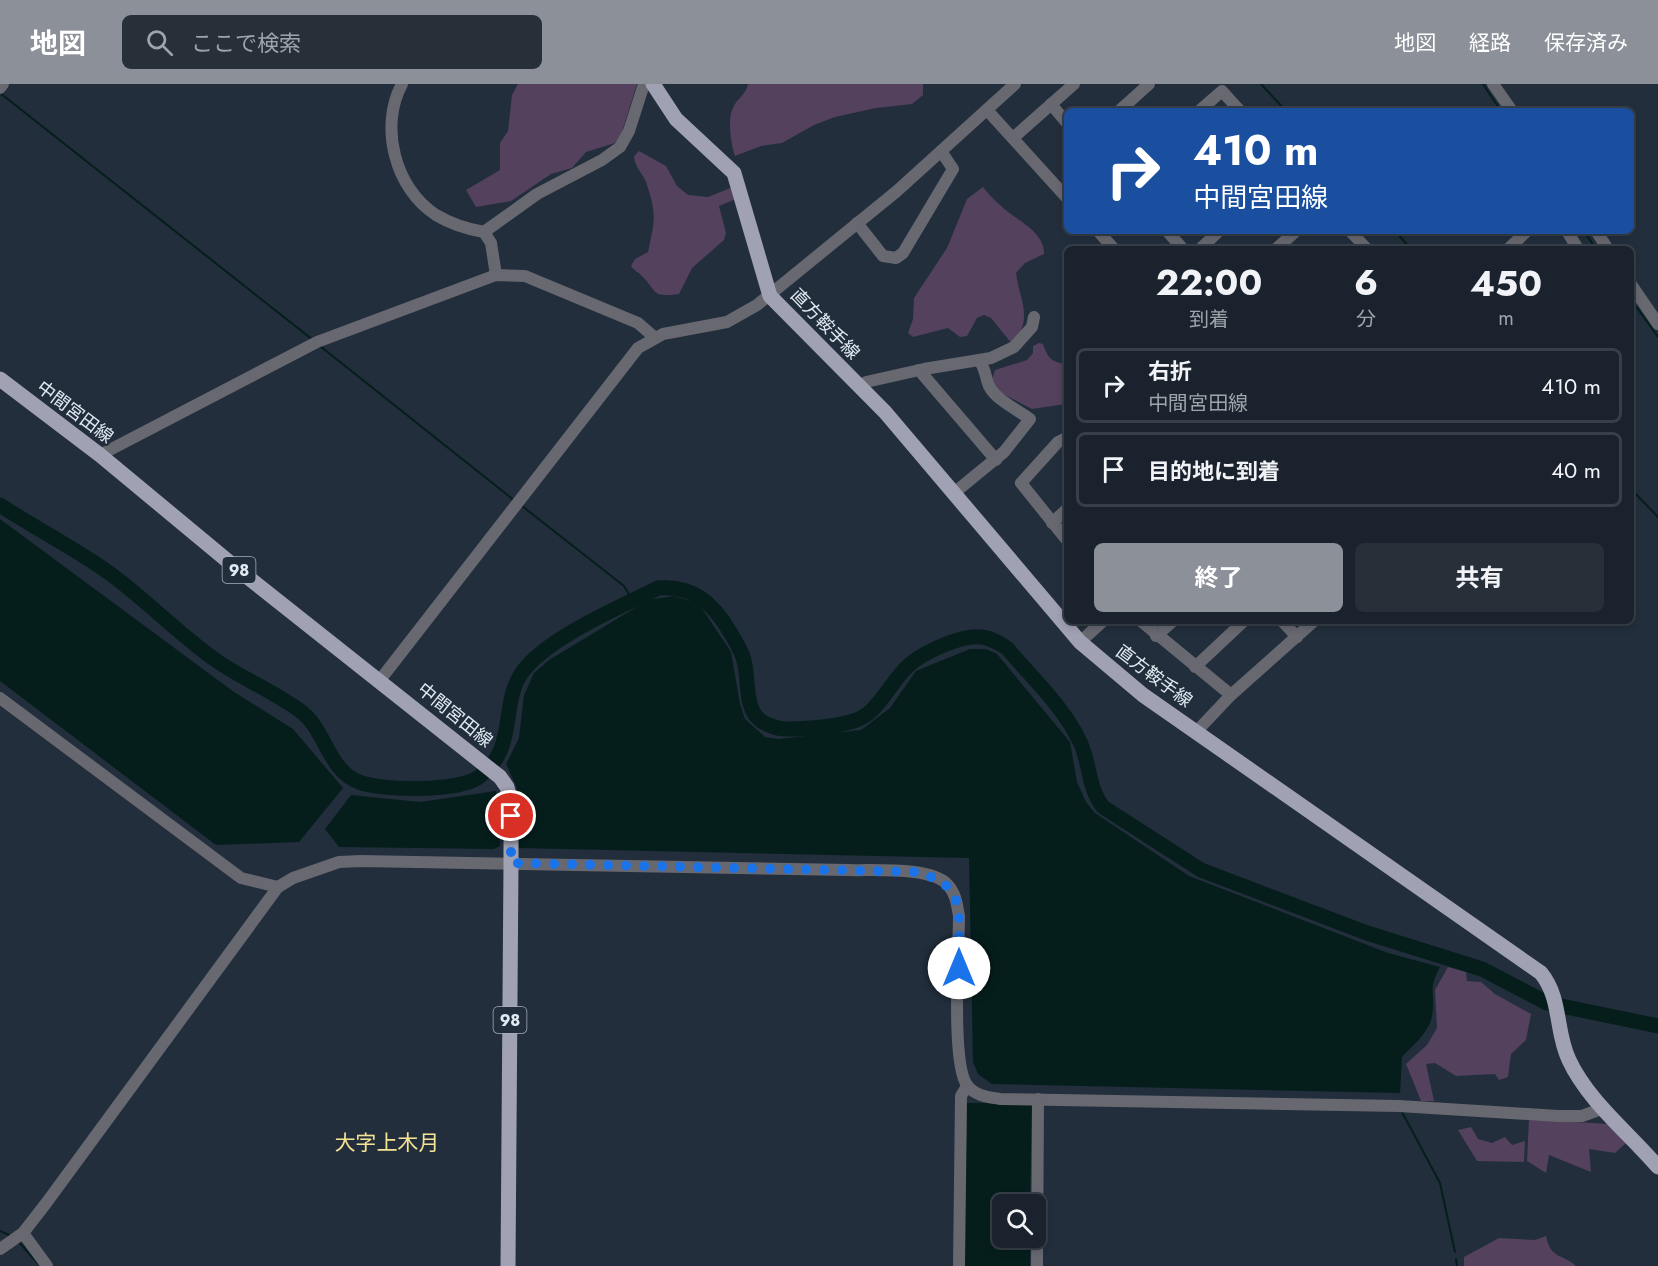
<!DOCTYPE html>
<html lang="ja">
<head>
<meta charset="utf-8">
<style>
	body { margin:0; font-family:Jost,"Noto Sans JP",sans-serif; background:#272f39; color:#f1f3f6; height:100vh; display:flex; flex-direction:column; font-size:22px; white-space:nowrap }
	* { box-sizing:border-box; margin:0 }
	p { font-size:20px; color:#9fa4aa }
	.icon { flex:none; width:33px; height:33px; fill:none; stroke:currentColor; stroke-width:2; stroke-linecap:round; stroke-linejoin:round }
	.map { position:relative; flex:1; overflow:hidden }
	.panel { position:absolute; left:1064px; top:162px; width:570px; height:378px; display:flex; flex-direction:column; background:#1a222d; border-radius:9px; box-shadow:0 3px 9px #0003,0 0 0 2px #383f49 }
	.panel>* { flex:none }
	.guide { position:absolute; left:1064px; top:24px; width:570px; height:126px; border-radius:9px; box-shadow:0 3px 9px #0003,0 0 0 2px #383f49; background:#1a4fa0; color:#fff; overflow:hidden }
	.fabs { position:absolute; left:992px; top:1110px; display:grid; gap:12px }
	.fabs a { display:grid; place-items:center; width:54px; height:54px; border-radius:9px; background:#1a222d; box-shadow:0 3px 9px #0003,0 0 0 2px #383f49; font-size:30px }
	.pin { position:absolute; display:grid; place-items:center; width:51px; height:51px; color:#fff; margin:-26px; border:3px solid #fff; border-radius:50%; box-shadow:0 2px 6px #0007 }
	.me { position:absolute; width:66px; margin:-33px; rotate:0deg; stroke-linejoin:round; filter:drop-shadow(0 0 4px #0008) }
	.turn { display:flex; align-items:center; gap:21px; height:126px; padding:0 30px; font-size:27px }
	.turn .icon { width:78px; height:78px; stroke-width:2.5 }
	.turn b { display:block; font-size:42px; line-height:51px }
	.eta { display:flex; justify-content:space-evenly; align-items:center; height:102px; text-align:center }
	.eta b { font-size:36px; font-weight:700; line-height:42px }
	.primary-button { display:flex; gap:12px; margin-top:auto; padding:12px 30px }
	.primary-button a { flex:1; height:69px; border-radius:9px; background:#8c9099; color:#fff; font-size:24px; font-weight:700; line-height:69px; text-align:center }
	.primary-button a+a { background:#272f39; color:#f1f3f6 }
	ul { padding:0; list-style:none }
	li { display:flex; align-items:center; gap:18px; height:75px; margin:0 12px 9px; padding:0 18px; border:3px solid #383f49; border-radius:9px }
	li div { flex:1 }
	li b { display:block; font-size:22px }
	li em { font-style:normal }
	header { display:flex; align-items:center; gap:36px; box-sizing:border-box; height:84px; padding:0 30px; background:#8c9099; color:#fff }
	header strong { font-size:28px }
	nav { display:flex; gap:33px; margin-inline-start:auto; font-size:21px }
	.search { width:420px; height:54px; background:#272f39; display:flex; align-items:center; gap:15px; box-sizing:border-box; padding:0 21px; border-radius:9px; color:#9fa4aa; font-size:22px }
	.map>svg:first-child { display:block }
	.green { fill:#53415d }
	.water { fill:#051e1c }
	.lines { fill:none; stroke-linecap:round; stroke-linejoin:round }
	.stream { stroke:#051e1c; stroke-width:2 }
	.river { stroke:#051e1c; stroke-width:15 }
	.minor { stroke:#676870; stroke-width:12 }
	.major { stroke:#a0a1b3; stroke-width:15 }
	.route { stroke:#1a73e8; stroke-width:10; stroke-dasharray:0 18 }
	.labels { text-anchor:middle; stroke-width:4.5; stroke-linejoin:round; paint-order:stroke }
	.shield { fill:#222e3c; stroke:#a8b1bb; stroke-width:1.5 }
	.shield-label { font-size:16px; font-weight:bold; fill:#e1e9f2 }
	.street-label { font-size:18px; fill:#e1e9f2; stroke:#222e3c }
	.quarter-label { font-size:21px; fill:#f4e394; stroke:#222e3c }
</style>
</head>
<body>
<header>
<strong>地図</strong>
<div class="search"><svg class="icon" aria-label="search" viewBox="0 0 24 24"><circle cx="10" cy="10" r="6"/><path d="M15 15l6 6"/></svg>ここで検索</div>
<nav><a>地図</a><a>経路</a><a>保存済み</a></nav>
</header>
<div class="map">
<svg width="1658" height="1182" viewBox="0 0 1658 1182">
	<rect width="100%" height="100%" fill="#222e3c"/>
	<!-- green -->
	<g class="green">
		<path d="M518 0H637L620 54 615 59 586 68 572 84 551 90 511 117 476 123 466 106 500 86V59L508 47 512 11Z"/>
		<path d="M748 0H923V11L912 20 876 24 835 33 814 41 782 59 761 62 735 72C731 61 727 34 733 24 737 14 746 11 748 0Z"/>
		<path d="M639 67 666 82 677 102 688 111 708 113 733 103 738 114 719 122 726 149 724 156 692 184 679 210C651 214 658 208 642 192 639 188 634 187 631 182L635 175 648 168C655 135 657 131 646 98 642 88 635 84 634 72Z"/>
		<path d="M983 103C988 109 994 116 1000 121 1014 135 1045 147 1044 170L1025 179 1016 189C1020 218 1034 235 1012 260L991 234 984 231 977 234 967 252 960 253 948 244 913 253 908 249 913 235 914 214 947 164 967 115Z"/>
		<path d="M1039 259 1043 260C1048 274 1051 278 1066 280V320L1032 325 993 305 991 299 995 286 1027 276 1033 269V262Z"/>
		<path d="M1448 883 1466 888 1467 897 1481 898 1495 910 1531 930 1526 956 1511 970 1508 993 1499 996 1495 990 1456 992 1435 979 1426 980 1434 1017H1421L1406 980 1427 961 1437 944 1435 906Z"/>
		<path d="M1529 1035 1608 1040 1626 1059 1615 1069 1589 1065 1591 1088 1549 1071 1546 1089 1527 1077Z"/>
		<path d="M1471 1043 1478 1055 1492 1059 1505 1053 1512 1061 1525 1057 1524 1078 1477 1077 1458 1046Z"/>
		<path d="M1546 1152C1551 1176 1562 1169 1576 1182H1464V1173L1499 1154 1535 1156Z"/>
	</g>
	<!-- water -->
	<g class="water">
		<path d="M0 435 234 608 293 645 343 704 299 758 216 761 0 597Z"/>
		<path d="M674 512 694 518 701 523 731 568 740 620 745 635 765 653 779 655 861 646 890 624 916 587 970 565H986L997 570 1070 658 1077 698 1086 718 1095 729 1189 792 1388 869 1440 883C1427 906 1436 910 1432 932 1429 949 1412 962 1402 973L1400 1009 992 1000 978 990 973 978 969 774 518 764 517 704 506 680 519 654 524 611 534 589 549 576 648 516Z"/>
		<path d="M496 707 500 762 494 765 339 763 325 745 351 711 420 718Z"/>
		<path d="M967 1019H1032L1030 1120H1002V1154H1030V1182H964Z"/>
	</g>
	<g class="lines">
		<!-- stream -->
		<g class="stream">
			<path d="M1261 0 1286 27"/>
			<path d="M1483 0 1501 27"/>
			<path d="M0 9 313 256"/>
			<path d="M1395 147 1411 165"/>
			<path d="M1584 147 1596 165"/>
			<path d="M1630 214 1658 253"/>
			<path d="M320 262 515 417"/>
			<path d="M1630 404 1658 433"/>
			<path d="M522 422 624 502 633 517"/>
			<path d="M1402 1028 1440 1099 1455 1168"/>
			<path d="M0 1147 11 1152"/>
			<path d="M18 1157 40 1182"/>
			<path d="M1456 1175 1457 1182"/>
		</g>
		<!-- river -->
		<path class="river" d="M0 421C36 445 77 465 112 491 147 517 178 549 214 575 242 595 276 608 303 629 326 648 329 687 359 698 381 707 459 708 479 693 518 664 500 622 521 590 544 555 620 523 658 504 693 501 713 519 730 548 736 558 743 569 745 581 748 596 746 622 757 633 762 640 778 645 786 645 806 645 849 643 866 631 879 623 894 595 907 583 921 569 962 550 982 553 991 554 999 559 1007 564 1031 593 1064 623 1080 658 1091 681 1087 702 1103 723L1201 786 1367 849 1482 885 1547 919 1658 942"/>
		<!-- minor -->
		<g class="minor">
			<path d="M402 0C379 42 395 105 436 131 451 140 467 145 484 148L537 110 602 76 620 63 629 47 644 0"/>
			<path d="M1493 0 1512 27"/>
			<path d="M0 4 3 0"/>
			<path d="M1051 20 1066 38"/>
			<path d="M987 26 1066 113"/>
			<path d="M1119 27 1149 0"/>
			<path d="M1199 27 1222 7 1240 27"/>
			<path d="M1013 54 1074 0"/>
			<path d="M857 139 883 172 896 174 903 169 953 85 941 67"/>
			<path d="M1098 147 1114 165"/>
			<path d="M1167 147 1183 165"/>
			<path d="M1350 147 1367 165"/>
			<path d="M1567 147 1578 165"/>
			<path d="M1596 147 1608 165"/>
			<path d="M484 148 491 159 496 191"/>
			<path d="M1200 165 1219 147"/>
			<path d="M1276 165 1296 147"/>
			<path d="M1508 165 1527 147"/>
			<path d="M1630 199 1658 240"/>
			<path d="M919 286 996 376"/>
			<path d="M861 305 866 298 924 285 991 274 1014 263 1032 243 1034 233"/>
			<path d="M1066 354 1058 358 1021 399 1066 455"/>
			<path d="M100 371 317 258 496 191 525 192 638 239 654 253"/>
			<path d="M954 409 1004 368 1030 335C1018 326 996 316 989 302 985 293 986 285 979 276"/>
			<path d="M1052 439 1066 426"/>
			<path d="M1141 537 1231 611"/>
			<path d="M1282 537 1297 553"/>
			<path d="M1156 552 1173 537"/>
			<path d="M1080 558 1103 537"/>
			<path d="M1195 583 1244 537"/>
			<path d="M380 596 638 264 663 250 727 238 757 221 897 107 1015 0"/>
			<path d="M0 614 241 794 278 803"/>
			<path d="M1196 648 1231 611 1314 537"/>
			<path d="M23 1149 47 1182"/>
			<path d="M0 1165 23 1149 47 1118 278 803 293 794 339 778 361 777 848 786C873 787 931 782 948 801 956 810 957 821 959 832 959 864 951 979 967 1001 975 1012 988 1013 1000 1015L1399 1022 1558 1032H1582L1604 1024"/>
			<path d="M959 1182 961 1012 967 1002"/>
			<path d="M1037 1182 1038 1015"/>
		</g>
		<!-- major -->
		<g class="major">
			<path d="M653 0 676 35 734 89 770 212 885 328 1080 558 1143 611 1541 889C1562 915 1555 947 1569 976 1588 1017 1629 1049 1658 1083"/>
			<path d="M0 295 100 371 235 483 500 693 507 703 511 719V779L508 1182"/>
		</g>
	</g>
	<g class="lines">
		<!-- route -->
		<path class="route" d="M511 732V779L917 788 942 797 955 812 959 832V884"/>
	</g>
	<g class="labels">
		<!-- shield labels -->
		<g class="shield">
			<rect x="222.5" y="473" width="33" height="26" rx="4.5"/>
			<rect x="493.5" y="923" width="33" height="26" rx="4.5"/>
		</g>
		<g class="shield-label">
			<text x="239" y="492">98</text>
			<text x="510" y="942">98</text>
		</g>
		<!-- street labels -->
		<g class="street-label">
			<text transform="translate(825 240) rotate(46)" y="6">直方鞍手線</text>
			<text transform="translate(75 328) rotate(37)" y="6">中間宮田線</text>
			<text transform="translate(1154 592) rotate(37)" y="6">直方鞍手線</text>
			<text transform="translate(455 631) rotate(39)" y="6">中間宮田線</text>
		</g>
		<!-- quarter labels -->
		<g class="quarter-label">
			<text x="387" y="1066">大字上木月</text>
		</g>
	</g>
</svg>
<div class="fabs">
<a><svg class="icon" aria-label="search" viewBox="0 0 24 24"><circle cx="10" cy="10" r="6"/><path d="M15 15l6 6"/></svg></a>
</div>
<div class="pin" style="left:511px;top:732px;background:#d93025"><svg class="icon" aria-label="arrive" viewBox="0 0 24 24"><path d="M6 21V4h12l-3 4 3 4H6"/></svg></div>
<svg class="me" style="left:959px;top:884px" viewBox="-20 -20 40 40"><circle r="19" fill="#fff"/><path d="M0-13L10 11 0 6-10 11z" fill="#1a73e8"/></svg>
<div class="guide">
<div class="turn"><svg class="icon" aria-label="right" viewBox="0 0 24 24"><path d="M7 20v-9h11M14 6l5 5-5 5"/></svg><div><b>410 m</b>中間宮田線</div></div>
</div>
<section class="panel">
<div class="eta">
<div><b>22:00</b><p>到着</p></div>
<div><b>6</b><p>分</p></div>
<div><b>450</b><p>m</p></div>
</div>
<ul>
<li><svg class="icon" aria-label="right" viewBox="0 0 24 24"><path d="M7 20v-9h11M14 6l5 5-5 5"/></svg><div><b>右折</b><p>中間宮田線</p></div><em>410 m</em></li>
<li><svg class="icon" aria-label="arrive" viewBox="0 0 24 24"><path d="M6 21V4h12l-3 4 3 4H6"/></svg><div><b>目的地に到着</b></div><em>40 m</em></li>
</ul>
<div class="primary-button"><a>終了</a><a>共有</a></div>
</section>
</div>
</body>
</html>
